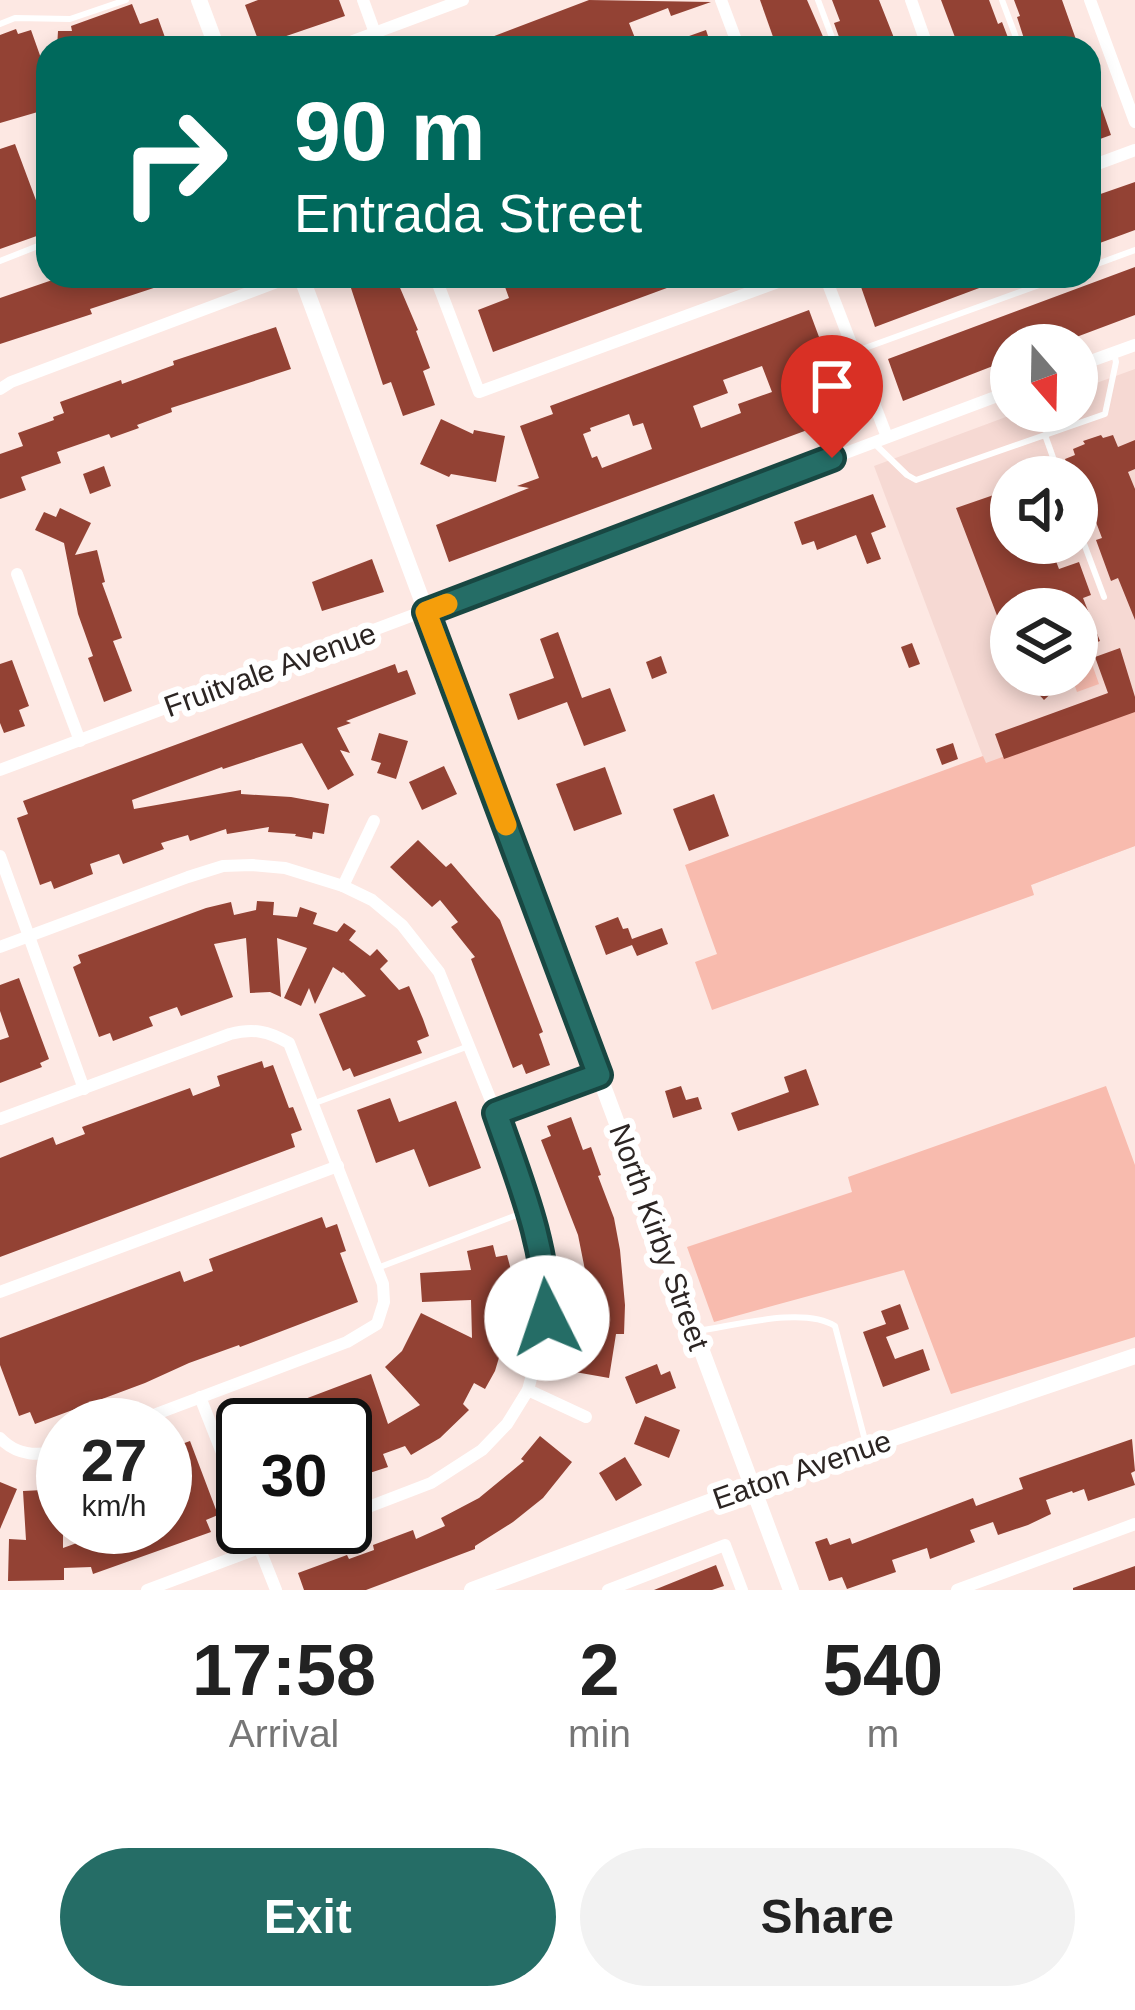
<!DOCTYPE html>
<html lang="en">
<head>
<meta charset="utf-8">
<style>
	body { margin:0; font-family:Helvetica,sans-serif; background:#f2f2f2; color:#222; height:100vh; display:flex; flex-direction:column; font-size:45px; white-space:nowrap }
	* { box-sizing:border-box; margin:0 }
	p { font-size:39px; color:#767676 }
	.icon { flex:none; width:66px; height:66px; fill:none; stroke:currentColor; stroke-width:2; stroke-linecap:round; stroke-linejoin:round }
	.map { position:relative; height:1590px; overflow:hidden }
	.drawer { display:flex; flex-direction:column; background:#fff; flex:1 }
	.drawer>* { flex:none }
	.banner { position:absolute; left:36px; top:36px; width:1065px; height:252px; border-radius:36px; box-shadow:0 6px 18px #0003; background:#00695c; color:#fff; overflow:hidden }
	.needle { width:78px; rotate:160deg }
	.tools { position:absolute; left:990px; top:324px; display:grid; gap:24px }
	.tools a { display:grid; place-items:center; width:108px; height:108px; border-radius:50%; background:#fff; box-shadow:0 6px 18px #0003; font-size:60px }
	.speed { position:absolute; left:36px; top:1398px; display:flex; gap:24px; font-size:60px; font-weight:700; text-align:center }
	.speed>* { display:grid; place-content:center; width:156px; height:156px; border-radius:50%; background:#fff; box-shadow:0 6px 18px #0003; line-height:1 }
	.speed small { font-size:30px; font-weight:400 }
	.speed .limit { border:6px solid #111; border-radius:18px; background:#fff; color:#111 }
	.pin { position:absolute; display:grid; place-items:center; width:102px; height:102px; color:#fff; margin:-123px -51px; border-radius:50% 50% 50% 0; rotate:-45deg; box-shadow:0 0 12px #0007 }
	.pin .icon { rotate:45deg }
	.me { position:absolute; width:132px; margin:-66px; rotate:356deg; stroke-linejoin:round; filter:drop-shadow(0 0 9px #0008) }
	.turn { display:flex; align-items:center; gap:42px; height:252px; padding:0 60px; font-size:54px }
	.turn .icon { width:156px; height:156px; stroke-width:2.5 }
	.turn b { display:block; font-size:84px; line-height:102px }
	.eta { display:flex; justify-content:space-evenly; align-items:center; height:204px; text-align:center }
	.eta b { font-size:72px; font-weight:700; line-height:84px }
	.primary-button { display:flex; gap:24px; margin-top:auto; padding:24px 60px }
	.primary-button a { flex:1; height:138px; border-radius:72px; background:#256d66; color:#fff; font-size:48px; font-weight:700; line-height:138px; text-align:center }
	.primary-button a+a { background:#f2f2f2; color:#222 }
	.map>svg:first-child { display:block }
	.built { fill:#f6d9d3; fill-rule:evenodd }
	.green { fill:#f8bbae }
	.building { fill:#934234; fill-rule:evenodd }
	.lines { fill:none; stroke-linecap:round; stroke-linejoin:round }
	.service { stroke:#fff; stroke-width:6 }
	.minor { stroke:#fff; stroke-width:12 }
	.tertiary { stroke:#fff; stroke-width:16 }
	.route-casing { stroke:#184742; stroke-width:30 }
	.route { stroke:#256d66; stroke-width:21 }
	.slow { stroke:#f59e0b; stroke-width:21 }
	.labels { text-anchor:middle; stroke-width:12; stroke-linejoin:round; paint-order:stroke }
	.street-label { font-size:30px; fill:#2c2523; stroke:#fff }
</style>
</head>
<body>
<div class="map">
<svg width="1135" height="1590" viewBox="0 0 1135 1590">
	<rect width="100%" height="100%" fill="#fde8e3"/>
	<!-- built -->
	<path class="built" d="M1135 369V846L1031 885 874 466 1022 411H1077V390ZM1011 477H1077V543H1011ZM1011 609H1077V675H1011Z"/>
	<!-- green -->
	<g class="green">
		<path d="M1087 650 1099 684 1077 692 1071 675H1077V653Z"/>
		<path d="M1135 708V846L1031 885 1034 895 712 1010 695 962 717 954 685 865 983 756 986 763Z"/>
		<path d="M1106 1086 1135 1165V1337L951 1394 904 1270 714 1322 687 1247 852 1192 848 1177Z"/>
	</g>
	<!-- building -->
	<g class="building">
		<path d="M258 0H339L345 16 260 45 245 5Z"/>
		<path d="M589 0 711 2 671 16 668 8 629 23 639 48H607L603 37 571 48H463Z"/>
		<path d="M760 0H807L828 48H777Z"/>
		<path d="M832 0H879L898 48H843L834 23 840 21Z"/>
		<path d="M941 0H989L998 24 1002 22 1012 48H959Z"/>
		<path d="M1014 0H1062L1079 48H1027L1017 17 1020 16Z"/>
		<path d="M132 4 140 24 158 18 167 43 154 48H57L58 31H72L71 26Z"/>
		<path d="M16 29 18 34 31 30 48 78V109L0 123V35Z"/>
		<path d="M706 30 712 48H661V46Z"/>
		<path d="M1091 77 1111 135 1089 143V78Z"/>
		<path d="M15 144 43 219 48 217V232L0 249V149Z"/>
		<path d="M1135 182V230L1089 247V198Z"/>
		<path d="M1135 267V315L1055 345H1011V359L903 401 888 359Z"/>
		<path d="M64 276H184V278L90 309 92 314 0 344V298Z"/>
		<path d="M347 276H395L418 330 416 331 430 368 423 371 435 405 403 416 391 382 383 385Z"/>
		<path d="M501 276H694V278L493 352 478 310 509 298Z"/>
		<path d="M881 276H1006V278L875 327 860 284Z"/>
		<path d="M809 310 848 415 449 562 436 525 529 488 517 486 539 478 520 426 553 414 550 406ZM762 366 772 392 738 404 741 413 701 428 693 406 728 393 723 380ZM629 414 633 426 643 423 652 449 602 468 597 456 592 458 583 434 591 431 590 428Z"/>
		<path d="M276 327 291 369 171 408 172 412 137 425 139 428 111 438 109 434 57 452 61 463 21 477 26 490 0 499V454L23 446 18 433 54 420 53 417 64 413 60 402 121 380 122 384 174 365 173 361Z"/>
		<path d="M441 419 473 434 474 430 505 436 496 482 451 474 449 477 420 464Z"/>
		<path d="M1101 435 1103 438 1113 435 1118 447 1135 440V469L1128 472 1135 489V620L1118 578 1111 581 1096 540 1102 538 1085 493 1077 496V477H1067L1064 466 1067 465 1065 459 1075 455 1073 449 1085 444 1083 441Z"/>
		<path d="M104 466 111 486 90 494 83 474Z"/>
		<path d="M1011 489V543H1049L1059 569 1079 562 1091 595 1083 598 1100 641 1077 650V600L1052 609H1011L1009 647 956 508Z"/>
		<path d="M873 494 886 527 871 533 881 559 867 564 856 535 817 550 814 541 802 545 794 522Z"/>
		<path d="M60 508 91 523 75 555 97 550 105 582 102 583 122 638 113 641 132 691 104 702 88 658 93 656 78 614 64 543 35 530 44 512 56 517Z"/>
		<path d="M372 559 384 592 322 611 312 582Z"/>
		<path d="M558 632 582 698 610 688 626 731 584 746 567 702 518 720 509 694 554 678 540 639Z"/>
		<path d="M912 643 920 664 909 668 901 647Z"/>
		<path d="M1120 648 1135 697V712L1004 759 995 734 1108 693 1095 657Z"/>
		<path d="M661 656 667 673 652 679 646 662Z"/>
		<path d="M12 660 29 706 19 710 25 726 4 733 0 723V664Z"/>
		<path d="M395 664 398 673 407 670 416 694 346 721 351 723 337 728 350 753 340 750 354 775 328 790 302 743 223 769 222 767 132 800 134 809 241 790V794L291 797 329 804 324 834 313 832 312 839 295 836 296 834 268 832 269 827 227 834 226 829 190 841 188 835 161 843 164 849 123 864 119 854 90 864 93 874 54 889 51 881 40 885 17 818 28 814 23 801Z"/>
		<path d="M1046 676 1057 688 1044 700 1033 688Z"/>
		<path d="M379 733 408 741 396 779 377 773 381 763 371 760Z"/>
		<path d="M953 743 958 759 942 765 936 749Z"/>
		<path d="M444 766 457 794 422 810 409 782Z"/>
		<path d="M605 767 622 814 574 831 556 784Z"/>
		<path d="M714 794 729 836 689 851 673 809Z"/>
		<path d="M418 840 446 867 451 863 500 920 543 1032 539 1034 550 1065 526 1074 522 1064 513 1068 471 959 475 957 451 927 458 922 440 900 432 907 390 867Z"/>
		<path d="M257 901 274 902 273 915 297 917 300 907 317 913 313 924 337 932 344 923 356 931 349 940 370 956 377 949 388 961 380 969 399 990 409 986 423 1019 429 1036 417 1041 422 1053 354 1077 350 1068 343 1071 319 1014 366 996 343 972 342 973 333 967 315 1004 309 988 301 1006 284 998 307 948 277 938 281 997 270 992 250 993 246 938 214 944 233 997 181 1016 177 1007 149 1017 153 1026 113 1041 110 1033 99 1037 73 967 81 963 78 955 206 908 231 902 234 915 256 910Z"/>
		<path d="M618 917 623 929 628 928 632 939 662 928 668 944 637 956 632 945 606 955 595 926Z"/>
		<path d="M19 978 49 1059 40 1063 42 1067 0 1083V1040L9 1037 0 1011V985Z"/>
		<path d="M262 1061 264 1068 273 1065 289 1108 293 1107 302 1130 291 1134 295 1147 0 1257V1158L53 1137 56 1145 85 1134 82 1127 190 1088 193 1096 220 1086 217 1076Z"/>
		<path d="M806 1069 819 1105 738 1131 731 1113 789 1092 784 1077Z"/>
		<path d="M681 1086 686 1100 698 1097 702 1109 673 1118 665 1091Z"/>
		<path d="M390 1098 399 1122 456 1101 481 1168 429 1187 414 1149 376 1163 357 1110Z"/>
		<path d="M571 1117 583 1150 591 1147 601 1175 598 1176 614 1218 620 1250 625 1305 624 1334H616L609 1378 575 1372 580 1344H583V1281L587 1280 578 1235 541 1140 551 1136 547 1126Z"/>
		<path d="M322 1217 326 1228 337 1224 346 1251 340 1253 358 1302 240 1347 239 1345 189 1363 145 1383 35 1424 30 1412 19 1416 0 1365V1338L180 1271 184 1282 213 1271 209 1259Z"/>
		<path d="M493 1245 496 1257 507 1255 511 1270 512 1314 495 1371 485 1389 474 1383 463 1404 469 1410 440 1438 411 1455 405 1446 383 1454 388 1467 345 1481V1425H236L371 1374 388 1424 420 1405 385 1367 402 1351 421 1313 472 1338 471 1300 422 1302 420 1273 471 1270 467 1251Z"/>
		<path d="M900 1304 909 1329 886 1337 895 1359 923 1349 930 1370 883 1387 863 1332 886 1324 881 1311Z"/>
		<path d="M657 1364 661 1375 670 1371 676 1388 636 1404 625 1377Z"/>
		<path d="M645 1416 680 1430 669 1458 634 1444Z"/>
		<path d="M540 1436 572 1462 543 1498 513 1522 475 1546V1549L366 1590H304L298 1573 347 1555 349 1559 374 1550 373 1545 413 1530 416 1539 445 1526 441 1518 479 1498 524 1461 521 1459Z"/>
		<path d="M1132 1439 1135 1471 1131 1473 1135 1485 1088 1501 1084 1489 1073 1493 1072 1491 1046 1500 1051 1514 1028 1525 998 1535 993 1522 970 1530 975 1542 930 1559 927 1548 892 1560 896 1572 847 1589 842 1577 829 1581 815 1542 827 1538 830 1545 850 1538 852 1544 973 1498 976 1506 1023 1489 1019 1478Z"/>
		<path d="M190 1441 218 1515 206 1520 211 1532 93 1574 91 1567 64 1568V1580L8 1581 9 1539 26 1540 23 1491 63 1489V1548L121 1527H165V1450Z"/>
		<path d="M625 1457 642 1485 616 1501 599 1473Z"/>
		<path d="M0 1482 17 1489 0 1529Z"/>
		<path d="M716 1565 724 1586 712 1590H654Z"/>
		<path d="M1135 1566V1590H1073V1588Z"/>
	</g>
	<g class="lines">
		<!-- service -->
		<g class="service">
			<path d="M818 0 836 48"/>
			<path d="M1002 0 1020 48"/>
			<path d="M0 24 15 18 70 19 126 0"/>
			<path d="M0 261 48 242"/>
			<path d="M1089 267 1135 250"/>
			<path d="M854 352 1064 276"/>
			<path d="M1045 435 1060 477"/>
			<path d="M876 445 907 475 916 480 1105 414 1116 362 1114 353"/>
			<path d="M1077 525 1104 597"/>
			<path d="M315 1103 469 1046"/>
			<path d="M380 1267 530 1210"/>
			<path d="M697 1331C734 1326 803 1306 835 1326L866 1444"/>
		</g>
		<!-- minor -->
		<g class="minor">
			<path d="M363 0 375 33"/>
			<path d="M721 0 739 48"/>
			<path d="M911 0 928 48"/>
			<path d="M1090 0 1135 122"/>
			<path d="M334 48 463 0"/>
			<path d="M1089 167 1135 150"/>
			<path d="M435 276 479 392 794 276"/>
			<path d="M825 276 887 437"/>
			<path d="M1077 366 1135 345"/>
			<path d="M0 389 11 382 293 276"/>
			<path d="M17 574 80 741"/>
			<path d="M0 770 1011 391"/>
			<path d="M0 856 84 1089"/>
			<path d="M343 886 374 821"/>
			<path d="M0 947 188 877 223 866 252 865 285 868 343 886 372 900 402 925 439 972 496 1113 537 1231 547 1286V1317L528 1390 507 1424 482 1450 431 1483 345 1516"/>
			<path d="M496 1113 599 1075"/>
			<path d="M0 1119 230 1034C253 1028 268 1031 289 1043L383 1284 384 1302 377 1324 347 1342 127 1425"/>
			<path d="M0 1292 338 1166"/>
			<path d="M528 1390 586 1417"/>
			<path d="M200 1397 243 1506"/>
			<path d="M0 1438C17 1456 40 1457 63 1449"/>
			<path d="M251 1527 276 1590"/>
			<path d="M147 1590 315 1527"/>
			<path d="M608 1590 725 1545 742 1590"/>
			<path d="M957 1590 1135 1524"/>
		</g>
		<!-- tertiary -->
		<g class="tertiary">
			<path d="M199 0 217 48"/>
			<path d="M301 276 791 1590"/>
			<path d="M472 1590 752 1486 1135 1356"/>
		</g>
	</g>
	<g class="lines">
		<!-- route casing -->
		<g class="route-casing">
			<path id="route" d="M547 1318C547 1245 519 1180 496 1113L599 1075 426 612 832 458"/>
		</g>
		<!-- route -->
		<use href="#route" class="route"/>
		<!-- slow -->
		<path class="slow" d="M447 604 426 612 506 825"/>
	</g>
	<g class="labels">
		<!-- street labels -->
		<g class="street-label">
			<text transform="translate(270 670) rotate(-20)" y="10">Fruitvale Avenue</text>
			<text transform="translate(659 1237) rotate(70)" y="10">North Kirby Street</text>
			<text transform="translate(802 1470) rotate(-19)" y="10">Eaton Avenue</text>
		</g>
	</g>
</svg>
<div class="tools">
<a><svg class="needle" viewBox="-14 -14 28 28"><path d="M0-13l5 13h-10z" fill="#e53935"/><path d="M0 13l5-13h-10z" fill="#767676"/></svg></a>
<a><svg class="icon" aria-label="sound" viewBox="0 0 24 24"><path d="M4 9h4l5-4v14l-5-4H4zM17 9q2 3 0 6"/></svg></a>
<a><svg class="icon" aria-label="layers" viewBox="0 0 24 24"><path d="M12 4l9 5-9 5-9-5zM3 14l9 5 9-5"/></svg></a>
</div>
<div class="speed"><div>27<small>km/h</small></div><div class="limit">30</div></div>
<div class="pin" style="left:832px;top:458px;background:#d93025"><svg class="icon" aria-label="arrive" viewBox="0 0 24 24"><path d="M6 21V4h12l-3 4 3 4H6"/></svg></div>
<svg class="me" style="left:547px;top:1318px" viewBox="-20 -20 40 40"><circle r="19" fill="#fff"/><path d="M0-13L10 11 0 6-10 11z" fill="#256d66"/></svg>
<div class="banner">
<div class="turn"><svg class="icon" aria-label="right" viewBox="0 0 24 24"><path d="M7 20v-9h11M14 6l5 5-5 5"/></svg><div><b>90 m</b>Entrada Street</div></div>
</div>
</div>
<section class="drawer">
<div class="eta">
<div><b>17:58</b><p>Arrival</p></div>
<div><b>2</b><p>min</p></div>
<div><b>540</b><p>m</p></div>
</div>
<div class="primary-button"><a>Exit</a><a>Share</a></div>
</section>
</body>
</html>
